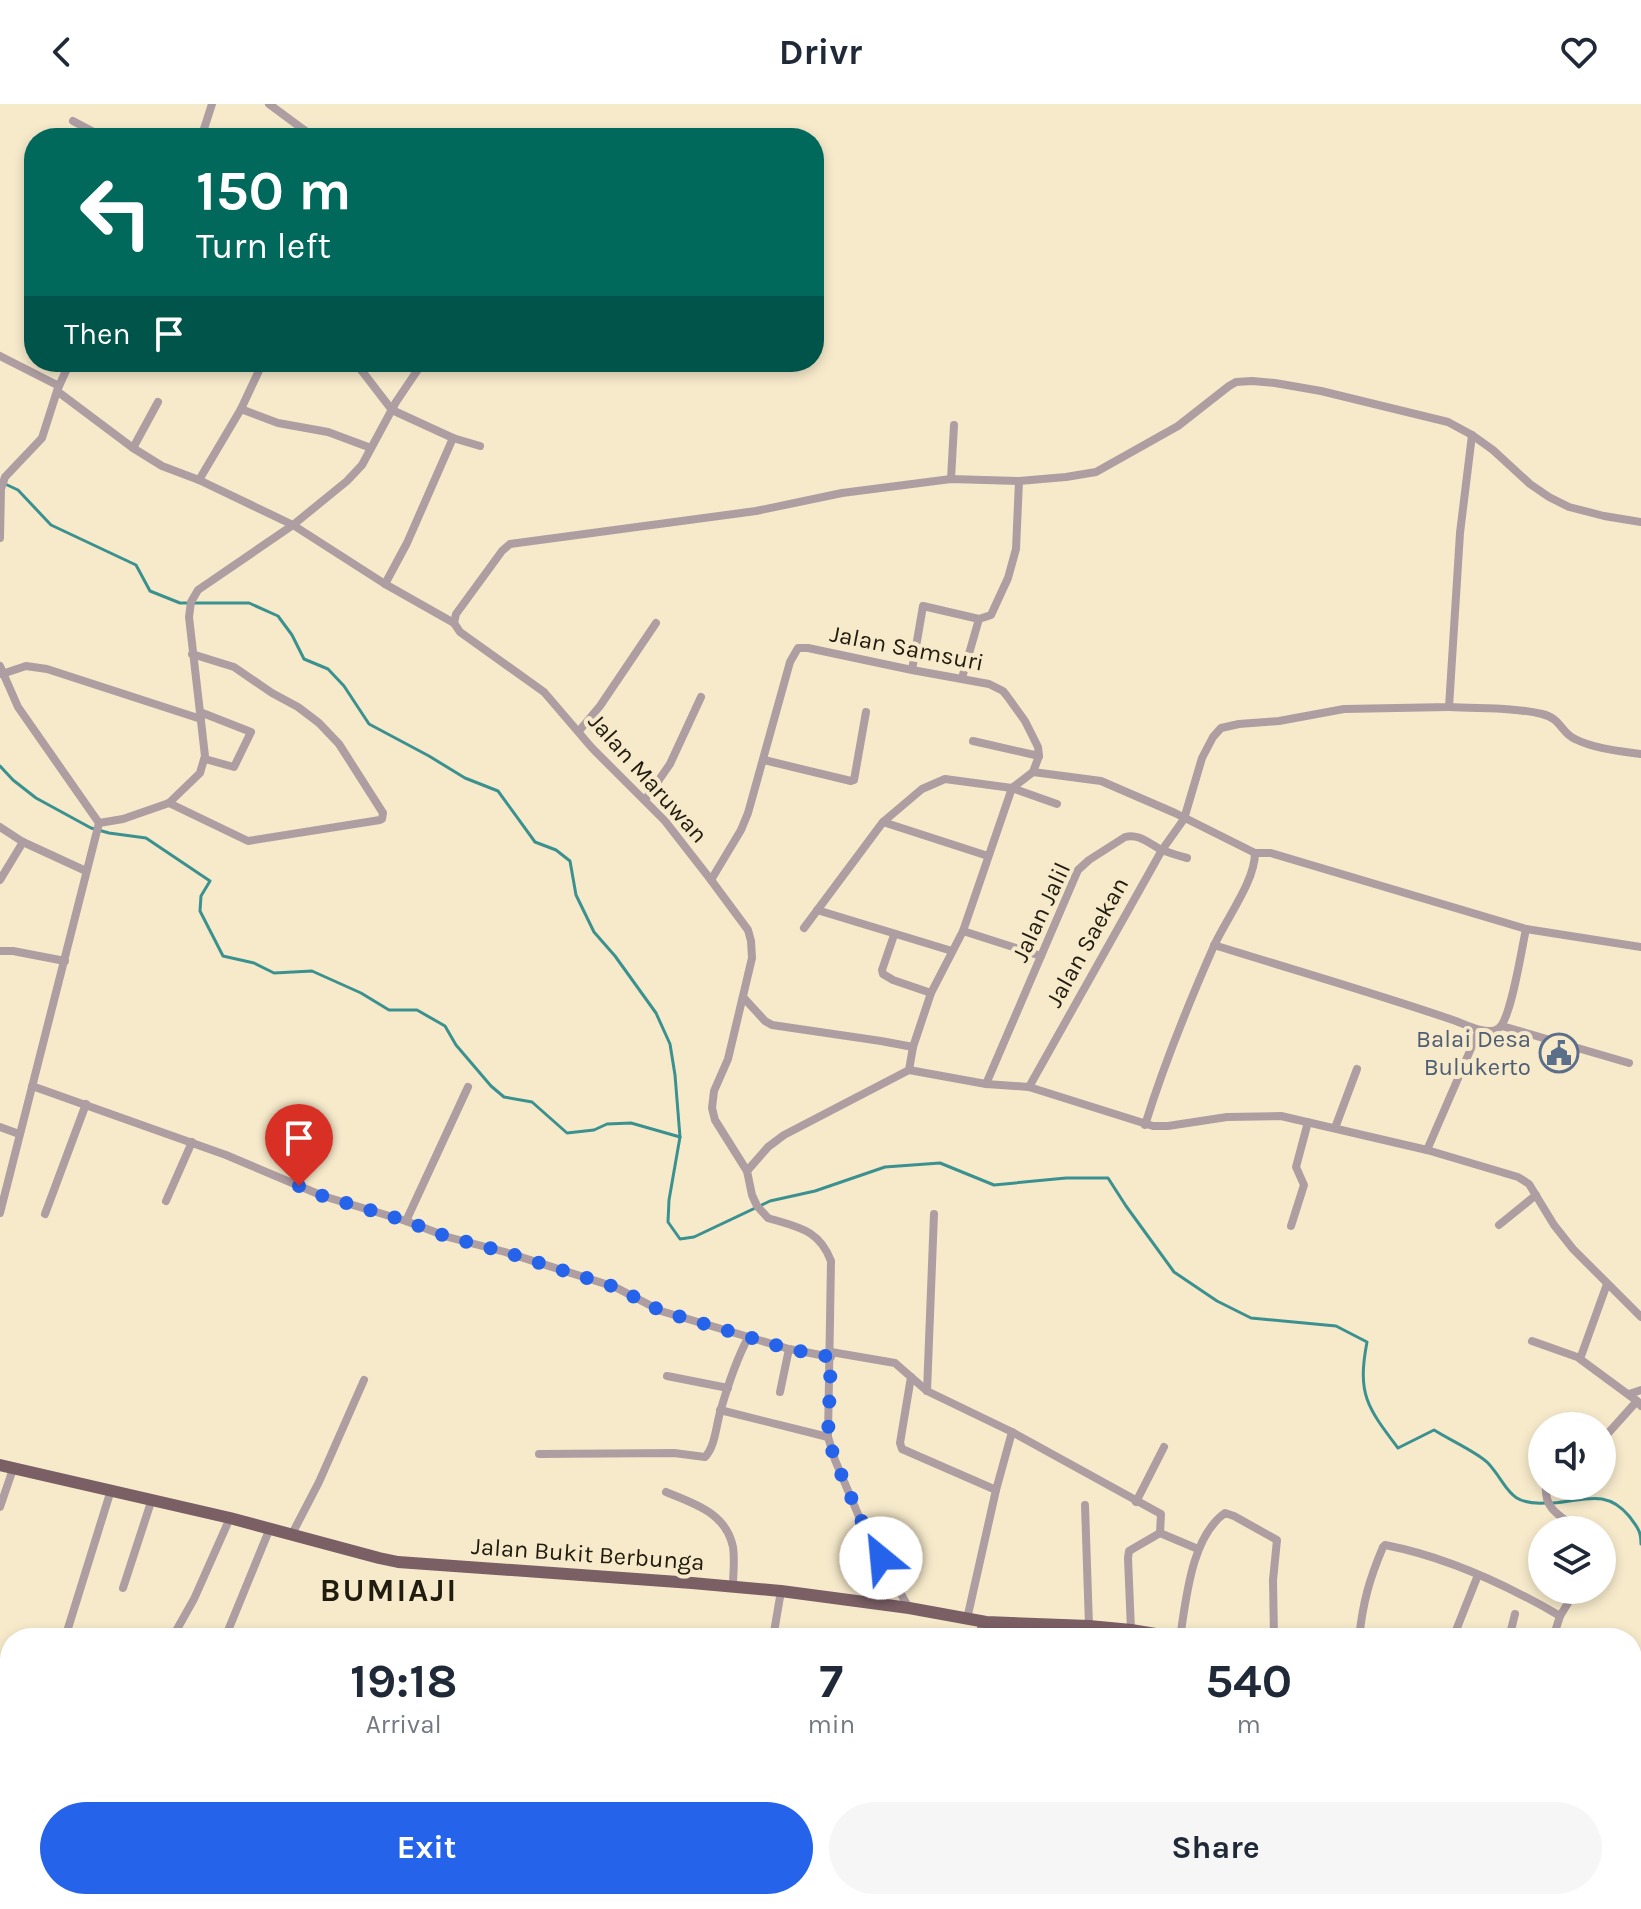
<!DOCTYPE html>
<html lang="en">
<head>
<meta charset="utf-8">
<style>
	body { margin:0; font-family:Karla,sans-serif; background:#f6f6f7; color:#1f2937; height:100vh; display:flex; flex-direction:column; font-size:30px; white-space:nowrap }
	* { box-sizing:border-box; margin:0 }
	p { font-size:26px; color:#747a83 }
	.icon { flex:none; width:44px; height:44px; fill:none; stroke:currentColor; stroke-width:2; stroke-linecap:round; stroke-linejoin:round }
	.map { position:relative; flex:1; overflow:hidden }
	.side { position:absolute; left:0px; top:1524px; width:1642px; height:282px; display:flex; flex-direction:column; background:#fff; border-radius:32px 32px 0 0; box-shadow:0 4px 12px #0003 }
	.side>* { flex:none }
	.top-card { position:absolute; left:24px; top:24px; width:800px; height:244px; border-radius:32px; box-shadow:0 4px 12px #0003; background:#00695c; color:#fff; overflow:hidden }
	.controls { position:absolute; left:1528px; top:1308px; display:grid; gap:16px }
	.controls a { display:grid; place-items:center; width:88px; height:88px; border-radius:50%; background:#fff; box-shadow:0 4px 12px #0003; font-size:40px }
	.pin { position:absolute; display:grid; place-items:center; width:68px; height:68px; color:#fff; margin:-82px -34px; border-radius:50% 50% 50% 0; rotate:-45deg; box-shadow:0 0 8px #0007 }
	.pin .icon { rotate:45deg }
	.me { position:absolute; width:88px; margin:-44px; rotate:332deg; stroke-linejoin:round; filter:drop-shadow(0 0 6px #0008) }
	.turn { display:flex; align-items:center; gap:28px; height:168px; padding:0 40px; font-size:36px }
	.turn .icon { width:104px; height:104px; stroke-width:2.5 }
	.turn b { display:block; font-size:56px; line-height:68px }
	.then { display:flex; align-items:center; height:76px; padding:0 40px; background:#0003; gap:16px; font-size:30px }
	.eta { display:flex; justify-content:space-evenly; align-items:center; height:136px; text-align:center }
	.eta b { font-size:48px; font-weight:700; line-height:56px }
	.action { display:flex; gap:16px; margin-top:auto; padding:16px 40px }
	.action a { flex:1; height:92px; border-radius:48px; background:#2563eb; color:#fff; font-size:32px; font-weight:700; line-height:92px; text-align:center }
	.action a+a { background:#f6f6f7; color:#1f2937 }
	header { display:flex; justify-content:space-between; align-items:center; height:104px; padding:0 40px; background:#fff; font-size:36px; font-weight:700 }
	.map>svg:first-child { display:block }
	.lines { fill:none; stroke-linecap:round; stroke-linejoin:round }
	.stream { stroke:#3a9190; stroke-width:3 }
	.street { stroke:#ae9ea2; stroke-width:8 }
	.secondary { stroke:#90797e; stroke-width:11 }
	.primary { stroke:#7a5f65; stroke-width:12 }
	.route { stroke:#2563eb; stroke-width:14; stroke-dasharray:0 25.2 }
	.labels { text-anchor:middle; stroke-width:8; stroke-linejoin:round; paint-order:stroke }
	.street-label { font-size:24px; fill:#201c10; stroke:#f7eacb }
	.service-label { font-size:24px; fill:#4e5e75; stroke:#f7eacb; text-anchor:end }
	.district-label { font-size:32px; font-weight:bold; letter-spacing:2px; fill:#201c10; stroke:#f7eacb }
</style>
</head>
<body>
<header><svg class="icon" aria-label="back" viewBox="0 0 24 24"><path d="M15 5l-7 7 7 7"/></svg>Drivr<svg class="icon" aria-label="heart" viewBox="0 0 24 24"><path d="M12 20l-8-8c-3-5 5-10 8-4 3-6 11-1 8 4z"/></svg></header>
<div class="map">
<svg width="1641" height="1805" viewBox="0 0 1641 1805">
	<rect width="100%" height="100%" fill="#f7eacb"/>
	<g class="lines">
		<!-- stream -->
		<g class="stream">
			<path d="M3 379 18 386 51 421 136 461 150 487 180 499H249L278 512 292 531 304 555 328 565 344 582 369 620 429 652 465 674 498 687 535 738 556 746 570 757 576 791 594 828 615 852 656 909 670 940 675 971 680 1033 669 1096 668 1118 680 1135 694 1133 770 1097 815 1087 885 1063 940 1059 994 1081 1066 1074H1108L1126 1102 1174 1168 1217 1197 1251 1214 1336 1222 1367 1238C1357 1290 1367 1303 1398 1344L1434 1326C1448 1335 1477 1348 1488 1359 1509 1382 1507 1401 1545 1399"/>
			<path d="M0 662 13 676 36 694 91 724 109 729 146 734 210 777 201 792 200 807 223 852 254 859 274 869 312 867 361 889 389 906H417L445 922 456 941 491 982 504 993 532 998 567 1029 594 1026 607 1020 631 1019 680 1033"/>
			<path d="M1553 1399C1583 1397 1606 1384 1629 1412 1637 1423 1641 1426 1641 1440"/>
		</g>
		<!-- street -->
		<g class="street">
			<path d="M269 0 315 34"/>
			<path d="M73 17 105 34"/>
			<path d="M201 34 212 0"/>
			<path d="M0 252 59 282 57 287 133 344 162 362 199 376 293 421 198 486 191 498 189 513 205 652 200 669 169 699 123 715 99 719"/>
			<path d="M355 258 392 306 453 334 480 342"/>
			<path d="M423 258 396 298 362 361 347 377 293 421 385 480 454 519 460 528 544 588 592 644 665 717 711 776 748 826 751 837 752 854 728 955 714 987 712 1004 715 1016 747 1067 752 1091 757 1102 768 1114C797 1123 819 1125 831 1157L828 1333 835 1356 866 1429 909 1504"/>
			<path d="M59 282 70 258"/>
			<path d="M241 305 278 319 328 328 371 344"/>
			<path d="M133 344 158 298"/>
			<path d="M951 375 954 321"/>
			<path d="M199 376 241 305 263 258"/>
			<path d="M0 434 1 385 5 373 42 334 57 287"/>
			<path d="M385 480 407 439 453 334"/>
			<path d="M454 519 456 510 502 447 510 440 756 407 842 389 951 375 1019 377 1066 373 1096 368 1178 322 1229 282 1236 278 1252 277 1275 279 1321 287 1448 318 1472 331 1493 346 1530 380 1549 393 1569 403 1604 412 1641 418"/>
			<path d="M0 562 18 603 99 719"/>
			<path d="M912 566 923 502 979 515 991 511 1008 474 1016 445 1019 377"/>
			<path d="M2 570 26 562 47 565 201 615"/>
			<path d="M962 574 979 515"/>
			<path d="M1449 603C1479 605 1512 603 1542 610 1561 614 1561 629 1575 635 1595 645 1620 647 1641 650"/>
			<path d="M200 608 251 628 234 663 205 655"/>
			<path d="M579 627 600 602 656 519"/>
			<path d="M973 637 1039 652"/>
			<path d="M764 656 851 677 854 676 866 608"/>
			<path d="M1033 668 1101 677 1175 709 1255 749H1271L1526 825 1641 843"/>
			<path d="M645 696 670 660 701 593"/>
			<path d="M169 699 248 737 380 716 382 715 383 709 339 640 319 619 298 603 272 589 234 563 192 550"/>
			<path d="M883 718 988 752"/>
			<path d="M0 723 23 738 86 767"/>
			<path d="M0 776 23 738"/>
			<path d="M711 776 741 726 748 709 790 558 798 544H808L912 566 989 580 1003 587 1007 592 1025 617 1038 643 1039 652 1033 668 1012 684 963 827 931 889 913 943 909 966 986 980 1029 983 1153 1022H1168L1227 1013 1281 1012 1427 1046 1518 1073 1529 1080 1554 1121 1573 1145 1641 1213"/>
			<path d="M817 806 952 847"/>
			<path d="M804 824 883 718 922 685 945 675 1012 684 1057 700"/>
			<path d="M963 827 1041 852"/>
			<path d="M894 831 882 866 883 870 893 876 931 889"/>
			<path d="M1214 841C1294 866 1374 889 1453 916 1465 920 1488 933 1499 924 1511 915 1522 843 1526 825"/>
			<path d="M0 847H13L65 857"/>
			<path d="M743 893 765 917 772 921 881 937 913 943"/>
			<path d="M1502 922 1629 959"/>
			<path d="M986 980 1078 766 1089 756 1125 733C1139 729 1149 740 1162 746 1170 749 1179 752 1187 754"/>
			<path d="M32 982 226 1051 323 1092 406 1117 448 1133 505 1148 615 1183 661 1207 789 1245 831 1253"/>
			<path d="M1029 983 1162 746 1184 715 1202 654 1213 633 1221 624 1239 620 1279 617 1344 605 1449 603 1460 429 1472 331"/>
			<path d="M1145 1021C1164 960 1188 901 1213 844 1225 816 1255 778 1255 749"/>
			<path d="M0 1023 19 1030"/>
			<path d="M1335 1024 1357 965"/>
			<path d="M1427 1046 1479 926"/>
			<path d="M747 1067 768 1043 784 1031 909 966"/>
			<path d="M166 1097 192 1038"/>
			<path d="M0 1109 99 719"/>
			<path d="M45 1110 86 1000"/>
			<path d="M406 1117 468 983"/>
			<path d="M1499 1121 1536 1091"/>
			<path d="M1291 1122 1304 1081 1296 1063 1308 1018"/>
			<path d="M1607 1180 1580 1255 1637 1297"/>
			<path d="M1532 1237 1580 1254"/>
			<path d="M831 1248 895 1259 927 1287 1012 1328 1161 1410 1160 1429 1198 1445"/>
			<path d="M667 1272 728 1284"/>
			<path d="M911 1273 900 1339 902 1345 996 1386"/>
			<path d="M927 1287 934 1110"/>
			<path d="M780 1288 789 1245"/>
			<path d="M1629 1290 1641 1286"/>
			<path d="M720 1306 828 1333"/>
			<path d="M1602 1336 1637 1297 1641 1302"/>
			<path d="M539 1350 674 1349 705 1353C716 1341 716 1320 721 1305 728 1281 736 1256 748 1234"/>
			<path d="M1546 1382C1544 1407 1562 1412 1579 1426"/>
			<path d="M666 1388C695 1400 726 1409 733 1443 735 1456 733 1470 733 1482"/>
			<path d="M1136 1398 1164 1343"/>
			<path d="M1085 1401 1089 1522"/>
			<path d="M0 1403 13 1365"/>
			<path d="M292 1430 319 1378 364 1276"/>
			<path d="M123 1484 152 1395"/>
			<path d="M967 1515 996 1386 1012 1328"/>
			<path d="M1131 1526 1128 1454 1129 1447 1160 1429"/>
			<path d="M1556 1529 1574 1534"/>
			<path d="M65 1534 111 1386"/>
			<path d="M172 1534 194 1495 230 1414"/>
			<path d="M225 1534 270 1424"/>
			<path d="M773 1534 781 1487"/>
			<path d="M1180 1534C1186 1496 1191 1433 1225 1409L1234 1412 1277 1436 1273 1476 1274 1534"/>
			<path d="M1359 1534C1363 1498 1369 1476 1383 1443L1385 1441C1447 1453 1507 1481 1560 1512"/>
			<path d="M1453 1534 1478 1471"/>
			<path d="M1509 1534 1515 1510"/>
			<path d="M1553 1534 1560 1512 1576 1486"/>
			<path d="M1632 1551 1641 1554"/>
			<path d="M0 1576 10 1580"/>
			<path d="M0 1666 10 1644"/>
			<path d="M0 1674 10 1679"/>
			<path d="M1632 1768 1641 1730"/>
			<path d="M0 1788 10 1767"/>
			<path d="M605 1796 643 1803"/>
			<path d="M727 1796V1805"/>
			<path d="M927 1796 943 1805"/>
			<path d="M1440 1796 1439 1802 1441 1805"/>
			<path d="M1577 1796 1598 1805"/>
			<path d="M292 1805 297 1796"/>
			<path d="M1152 1805 1157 1796"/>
			<path d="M1321 1805 1336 1796"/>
			<path d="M1623 1805 1625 1796"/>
		</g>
		<!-- secondary -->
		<g class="secondary">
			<path d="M978 1534 986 1518"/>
			<path d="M841 1805 843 1796"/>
		</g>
		<!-- primary -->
		<g class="primary">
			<path d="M0 1361 230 1414 379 1454 398 1458 692 1479 781 1487 909 1504 986 1518 1089 1522 1131 1526 1180 1534"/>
			<path d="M1632 1598 1641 1601"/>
		</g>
	</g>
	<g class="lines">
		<!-- route -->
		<path class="route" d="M299 1082 323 1092 406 1117 448 1133 505 1148 615 1183 661 1207 789 1245 831 1253 828 1333 835 1356 860 1414 881 1454"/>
	</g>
	<!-- icons -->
	<defs>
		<g id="civic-ring" transform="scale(2)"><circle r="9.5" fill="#f7eacb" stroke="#5c6f8a" stroke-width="1.5"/><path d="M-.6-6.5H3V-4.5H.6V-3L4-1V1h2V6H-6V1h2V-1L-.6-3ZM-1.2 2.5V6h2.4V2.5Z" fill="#5c6f8a"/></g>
	</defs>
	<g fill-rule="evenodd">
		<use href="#civic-ring" x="1559" y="949"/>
	</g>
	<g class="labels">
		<!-- street labels -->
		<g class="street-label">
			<text transform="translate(907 544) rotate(11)" y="8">Jalan Samsuri</text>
			<text transform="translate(648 674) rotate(48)" y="8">Jalan Maruwan</text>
			<text transform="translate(1041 808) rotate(-65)" y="8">Jalan Jalil</text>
			<text transform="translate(1087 838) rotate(-61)" y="8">Jalan Saekan</text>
			<text transform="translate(588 1450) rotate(4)" y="8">Jalan Bukit Berbunga</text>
		</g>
		<!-- service labels -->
		<g class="service-label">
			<text x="1531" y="943">Balai Desa<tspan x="1531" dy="28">Bulukerto</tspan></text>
		</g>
		<!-- district labels -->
		<g class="district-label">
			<text x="389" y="1497">BUMIAJI</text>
		</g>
	</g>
</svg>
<div class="controls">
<a><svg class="icon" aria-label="sound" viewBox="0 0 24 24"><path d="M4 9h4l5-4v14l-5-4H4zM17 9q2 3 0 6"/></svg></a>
<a><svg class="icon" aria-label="layers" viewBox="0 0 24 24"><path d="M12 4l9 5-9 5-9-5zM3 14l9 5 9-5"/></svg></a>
</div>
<div class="pin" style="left:299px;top:1082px;background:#d93025"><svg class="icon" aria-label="arrive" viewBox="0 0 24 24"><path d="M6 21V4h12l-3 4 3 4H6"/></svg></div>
<svg class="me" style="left:881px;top:1454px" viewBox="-20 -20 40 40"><circle r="19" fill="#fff"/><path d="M0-13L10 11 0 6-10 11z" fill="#2563eb"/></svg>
<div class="top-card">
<div class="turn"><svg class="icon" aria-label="left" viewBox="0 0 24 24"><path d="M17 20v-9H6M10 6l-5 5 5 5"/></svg><div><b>150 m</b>Turn left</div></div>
<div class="then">Then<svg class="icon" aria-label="arrive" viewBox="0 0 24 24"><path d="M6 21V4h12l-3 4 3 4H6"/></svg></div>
</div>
<section class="side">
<div class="eta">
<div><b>19:18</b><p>Arrival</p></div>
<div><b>7</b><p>min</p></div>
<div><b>540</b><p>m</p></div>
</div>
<div class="action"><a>Exit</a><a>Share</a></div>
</section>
</div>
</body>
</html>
